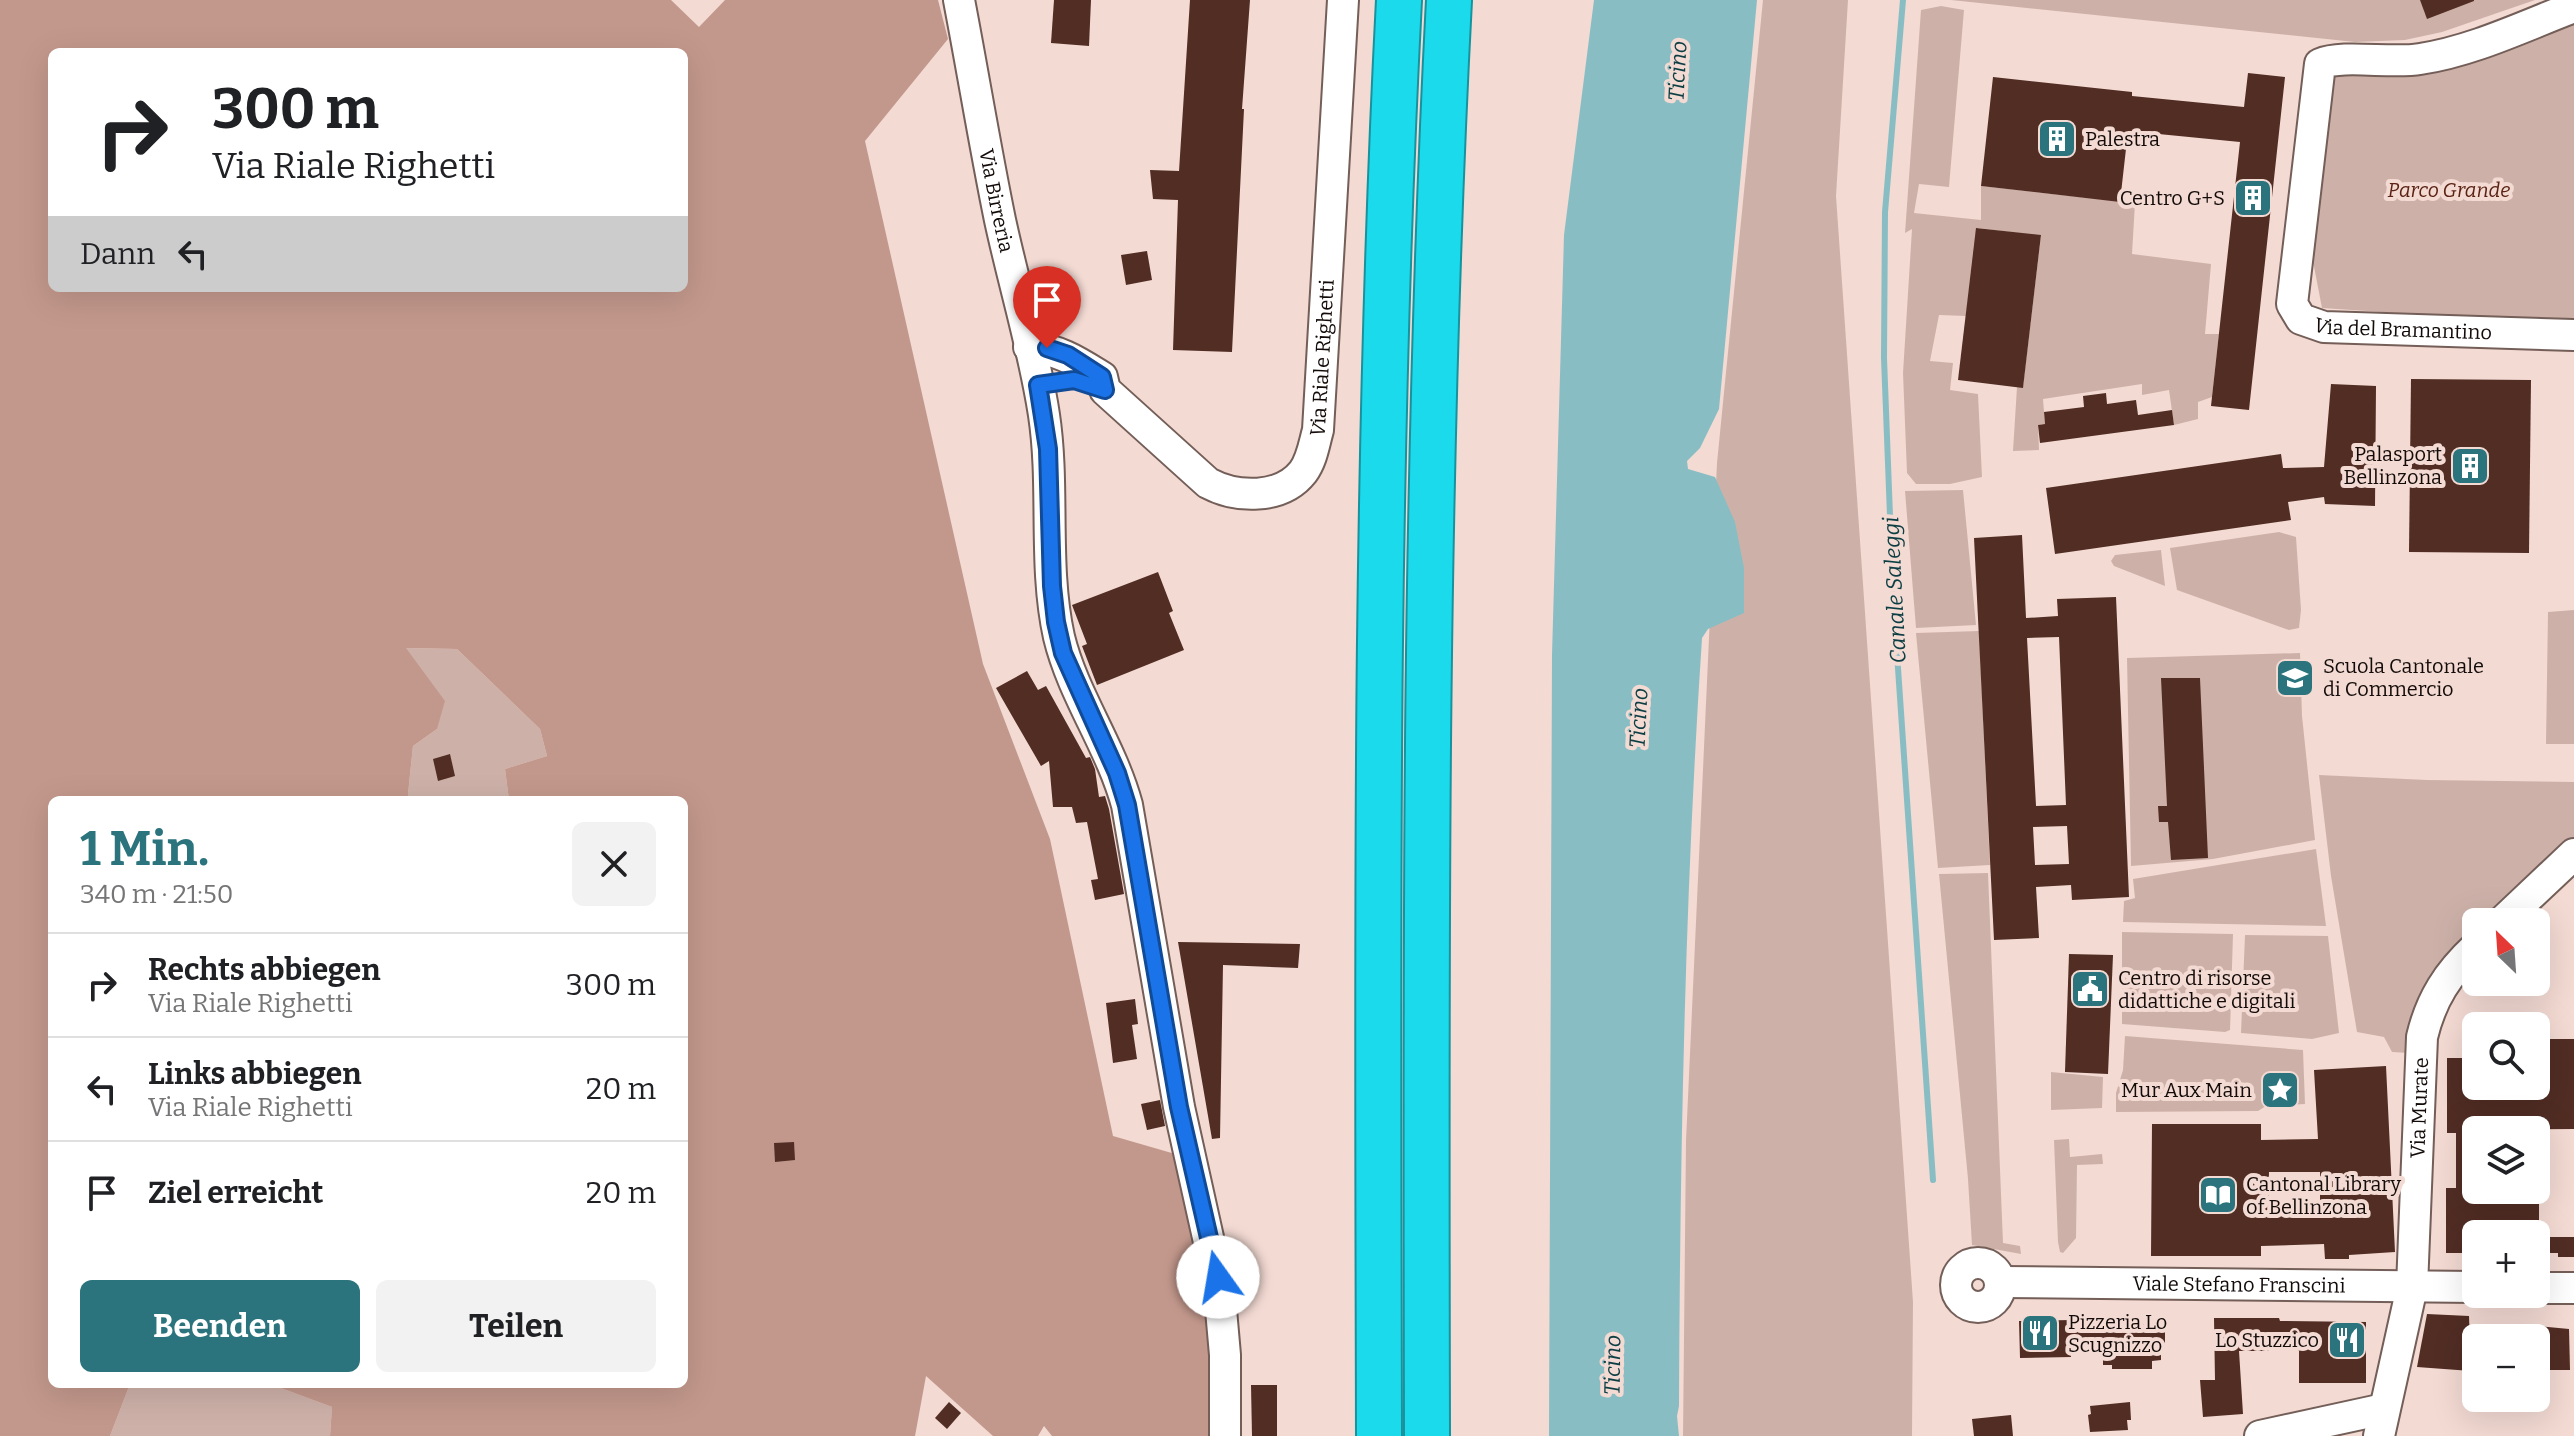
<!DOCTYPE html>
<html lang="de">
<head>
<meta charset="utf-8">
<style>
	body { margin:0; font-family:Bitter,serif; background:#f2f2f2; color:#202124; height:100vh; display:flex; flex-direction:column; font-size:30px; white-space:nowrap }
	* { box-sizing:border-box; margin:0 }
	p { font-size:26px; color:#757577 }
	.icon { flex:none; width:44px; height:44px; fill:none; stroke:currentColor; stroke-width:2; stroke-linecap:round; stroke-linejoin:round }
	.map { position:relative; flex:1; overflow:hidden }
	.drawer { position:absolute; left:48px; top:796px; width:640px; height:592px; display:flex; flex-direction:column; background:#fff; border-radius:12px; box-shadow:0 8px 32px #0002 }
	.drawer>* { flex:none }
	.hud { position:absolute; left:48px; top:48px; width:640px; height:244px; border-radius:12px; box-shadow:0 8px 32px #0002; background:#fff; color:#202124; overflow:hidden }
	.needle { width:52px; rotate:335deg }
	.tools { position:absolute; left:2462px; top:908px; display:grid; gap:16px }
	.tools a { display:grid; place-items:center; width:88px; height:88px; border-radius:12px; background:#fff; box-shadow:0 8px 32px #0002; font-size:40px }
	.pin { position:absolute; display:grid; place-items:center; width:68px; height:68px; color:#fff; margin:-82px -34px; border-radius:50% 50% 50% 0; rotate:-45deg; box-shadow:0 0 8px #0007 }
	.pin .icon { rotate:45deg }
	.me { position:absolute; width:88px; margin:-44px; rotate:347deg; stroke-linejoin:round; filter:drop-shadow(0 0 6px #0008) }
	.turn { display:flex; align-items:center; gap:28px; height:168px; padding:0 32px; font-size:36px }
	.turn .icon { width:104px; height:104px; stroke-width:2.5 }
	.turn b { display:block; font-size:56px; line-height:68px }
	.then { display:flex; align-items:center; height:76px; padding:0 32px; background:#0003; gap:16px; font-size:30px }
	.round { display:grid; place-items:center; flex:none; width:84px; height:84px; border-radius:12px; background:#f2f2f2 }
	.headline { display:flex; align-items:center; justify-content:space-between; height:136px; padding:0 32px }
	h1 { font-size:48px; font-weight:700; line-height:60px; color:#2c747d }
	.primary-button { display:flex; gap:16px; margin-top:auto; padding:16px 32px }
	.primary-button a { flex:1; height:92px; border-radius:12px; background:#2c747d; color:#fff; font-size:32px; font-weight:700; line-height:92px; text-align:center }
	.primary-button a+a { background:#f2f2f2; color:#202124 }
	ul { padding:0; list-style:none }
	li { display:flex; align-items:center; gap:24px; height:104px; padding:0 32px; border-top:2px solid #e0e0e0 }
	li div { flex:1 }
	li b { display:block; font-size:30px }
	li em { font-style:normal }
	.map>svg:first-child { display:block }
	.green { fill:#cdb1a9 }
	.forest { fill:#c3988c; fill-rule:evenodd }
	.water { fill:#89bdc4 }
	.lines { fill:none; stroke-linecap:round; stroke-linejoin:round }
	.stream { stroke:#89bdc4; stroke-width:6 }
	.building { fill:#512d24; fill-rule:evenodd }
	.minor-casing { stroke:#745e58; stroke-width:34 }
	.highway-casing { stroke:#18929d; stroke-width:48 }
	.minor { stroke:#fff; stroke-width:30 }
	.highway { stroke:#1bdaec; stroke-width:44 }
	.route-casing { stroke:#114b97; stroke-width:20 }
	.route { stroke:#1a73e8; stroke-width:14 }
	.labels { text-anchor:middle; stroke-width:8; stroke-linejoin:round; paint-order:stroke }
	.poi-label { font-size:20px; fill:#130b09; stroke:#f3dad3; text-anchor:start }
	.park-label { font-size:20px; font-style:italic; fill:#5a2314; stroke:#f3dad3 }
	.street-label { font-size:20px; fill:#130b09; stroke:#f3dad3 }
	.water-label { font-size:22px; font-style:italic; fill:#0c3e44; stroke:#f3dad3 }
</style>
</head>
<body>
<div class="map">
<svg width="2574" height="1436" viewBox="0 0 2574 1436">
	<rect width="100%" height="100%" fill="#f3dad3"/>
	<!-- green -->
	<g class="green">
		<path d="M1763 0H1848L1836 196 1913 1302 1912 1436H1683L1686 1141 1717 463Z"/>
		<path d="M1951 0H2535L2442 32 2405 40 2355 42Z"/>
		<path d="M1941 6 1964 10 1949 187 1919 184 1914 213 1981 220V186L2135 203 2132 254 2211 264 2205 334H2219L2212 397 2198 402V419L2174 425 2169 390 2142 395V384L2043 399 2045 424 2038 425 2039 450 2013 451 2017 387H2023L2041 236 1978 228 1966 316 1939 315 1930 361 1953 363 1950 390 1978 394 1982 477 1950 484H1916L1907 473 1903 373 1912 229 1905 233 1921 10Z"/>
		<path d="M2574 20V325L2322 308 2312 256 2329 73Z"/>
		<path d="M1963 490 1976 625 1916 628 1905 491Z"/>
		<path d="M2279 532 2296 537 2301 610 2299 628 2289 630 2177 590 2170 548Z"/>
		<path d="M2161 550 2165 586 2114 566 2111 561 2115 555Z"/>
		<path d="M2574 610V744H2546L2548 612Z"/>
		<path d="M1979 631 1990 865 1938 868 1916 633Z"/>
		<path d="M405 648 457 649 540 729 547 756 505 769 509 800H410L408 794 413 746 437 729Z"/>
		<path d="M2300 653 2302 716 2315 840 2213 859 2131 866 2127 658Z"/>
		<path d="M2319 775 2427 780 2574 782V839L2486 922H2476V932L2441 969 2409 1053 2392 1052 2384 1037 2357 1032 2331 876Z"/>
		<path d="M2316 849 2326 926 2123 922 2124 901 2135 898 2133 879Z"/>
		<path d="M1988 873 2003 1243 2020 1246 2021 1254 1972 1245 1968 1179 1939 874Z"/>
		<path d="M2122 932 2233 934 2230 1030 2225 1032 2122 1024Z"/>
		<path d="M2245 935 2328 936 2339 1033 2312 1039 2241 1033Z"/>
		<path d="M2125 1036 2303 1050 2305 1104 2266 1106 2258 1111 2116 1112V1093L2123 1070Z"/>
		<path d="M2051 1072 2103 1077 2102 1108 2051 1110Z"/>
		<path d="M2069 1139 2070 1157 2102 1154 2103 1164 2077 1165 2076 1238 2063 1253 2060 1252 2058 1242 2054 1140Z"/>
		<path d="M130 1384H270L332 1407 330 1436H110Z"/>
	</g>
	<!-- forest -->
	<path class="forest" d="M0 0H671L699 27 725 0H938L948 39 865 141 983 664 1050 839 1113 1136 1189 1158 1225 1436H1052L1044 1426 1038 1436H993L926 1376 915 1436H330L332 1407 270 1384H684V800H509L505 769 547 756 540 729 457 649 406 648 445 701 437 729 413 746 408 794 410 800H52V1384H130L110 1436H0ZM52 52H684V288H52Z"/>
	<!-- water -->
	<path class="water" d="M1594 0H1757L1719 409 1700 448 1687 461 1688 469 1715 477 1735 522 1744 568V613L1708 629 1702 638C1685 894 1680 1150 1679 1406L1677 1416 1679 1436H1549L1552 655 1564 235Z"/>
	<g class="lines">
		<!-- stream -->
		<path class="stream" d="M1903 0 1885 212 1884 358 1893 595 1933 1180"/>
	</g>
	<!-- building -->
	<g class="building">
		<path d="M1054 0H1091L1089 46 1051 43Z"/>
		<path d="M1190 0H1250L1242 109H1244L1232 352 1173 350 1178 200 1153 199 1150 170 1179 171Z"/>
		<path d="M2420 0H2474V1L2427 19Z"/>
		<path d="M2248 73 2285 77 2249 410 2211 406 2240 142 2128 131 2120 202 1981 186 1993 77 2132 92V96L2244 107Z"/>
		<path d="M1976 228 2041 235 2023 388 1958 380Z"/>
		<path d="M1147 251 1152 280 1126 285 1121 255Z"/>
		<path d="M2411 379 2531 380 2529 553 2409 552Z"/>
		<path d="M2331 384 2376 386 2375 506 2325 504 2324 497 2288 502 2291 520 2055 554 2046 488 2281 454 2283 468 2324 467Z"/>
		<path d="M2106 393 2107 404 2136 400 2138 415 2172 410 2174 425 2040 443 2038 425 2045 424 2044 412 2084 407 2083 396Z"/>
		<path d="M2022 535 2026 618 2058 616 2057 599 2116 597 2129 897 2072 900 2071 885 2036 887 2039 938 1994 940 1974 538ZM2059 637 2066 805 2036 806 2027 638ZM2067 826 2069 864 2035 865 2033 827Z"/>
		<path d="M1158 572 1173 611 1169 613 1184 650 1097 685 1082 646 1087 644 1072 605Z"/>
		<path d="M1027 671 1038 690 1046 686 1086 758 1090 757 1095 769 1099 797 1105 796 1109 809 1124 894 1095 900 1091 880 1098 879 1087 822 1076 823 1072 807H1053L1049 761 1041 766 996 688Z"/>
		<path d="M2161 678H2200L2208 858 2171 860 2168 822H2159L2158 806H2167Z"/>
		<path d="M450 754 455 776 438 781 433 759Z"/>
		<path d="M1178 942 1300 944 1298 968 1223 965 1220 1138 1212 1139Z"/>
		<path d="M2069 954 2113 955 2108 1074 2065 1072Z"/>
		<path d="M1135 999 1138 1024 1132 1025 1137 1059 1113 1063 1106 1003Z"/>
		<path d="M2536 1039H2574V1129L2476 1130V1190H2539V1234H2476V1253H2446V1188H2456V1133H2447V1058H2476V1086H2536Z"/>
		<path d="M2386 1066 2395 1252 2349 1255V1259H2325L2324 1244 2261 1246V1256H2151L2152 1124H2261V1140L2318 1139 2314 1070ZM2269 1172H2320V1210H2268Z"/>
		<path d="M1160 1100 1165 1126 1147 1130 1141 1104Z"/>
		<path d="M794 1142 795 1160 775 1162 774 1143Z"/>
		<path d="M2536 1237H2574V1257H2558V1253H2536Z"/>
		<path d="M2427 1314 2469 1316 2471 1371 2417 1367Z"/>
		<path d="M2214 1318H2279L2280 1321 2366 1322V1383H2299V1351H2239L2243 1414 2203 1417 2200 1380H2215Z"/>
		<path d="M2071 1320V1323L2153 1325V1331H2165V1349H2161V1360L2152 1361V1369H2112V1365H2103V1341H2071V1357L2020 1358 2019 1321Z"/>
		<path d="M2536 1326 2569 1329 2570 1370H2536Z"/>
		<path d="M1251 1385H1277V1436H1252Z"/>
		<path d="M949 1402 961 1413 947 1429 935 1418Z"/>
		<path d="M2130 1402 2131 1420H2127L2128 1430 2090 1432 2088 1415 2091 1414 2090 1406Z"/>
		<path d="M2011 1415 2013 1436H1974L1972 1419Z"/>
	</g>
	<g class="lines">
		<!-- minor casing -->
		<g class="minor-casing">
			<g id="minor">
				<path id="s1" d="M959 0C973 73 985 147 1000 220 1014 285 1034 349 1044 415 1055 488 1043 565 1059 637 1073 695 1111 746 1127 805L1179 1107 1219 1287 1225 1355V1436"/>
				<path id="s2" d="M2574 7C2524 26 2473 51 2420 59 2391 64 2343 54 2320 64L2292 304 2301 319 2324 327 2574 335"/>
				<path id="s3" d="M1029 347C1060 350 1076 361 1102 377L1105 390 1208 483C1236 498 1281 500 1303 472 1312 460 1314 444 1318 430L1343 0"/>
				<path d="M2502 922 2574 854"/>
				<circle cx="1978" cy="1285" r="22"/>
				<path id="s4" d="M2001 1282 2476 1287"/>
				<path d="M2536 1288H2574"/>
				<path d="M2260 1436 2384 1409"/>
				<path id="s5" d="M2379 1436 2412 1287 2422 1037C2431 999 2448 973 2476 947"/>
			</g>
		</g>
		<!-- highway casing -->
		<g class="highway-casing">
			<g id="highway">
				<path d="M1379 1436C1378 957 1374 478 1399 0"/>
				<path d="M1427 1436C1426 957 1424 478 1449 0"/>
			</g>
		</g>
		<!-- minor -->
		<use href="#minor" class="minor"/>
		<!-- highway -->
		<use href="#highway" class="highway"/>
	</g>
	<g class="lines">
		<!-- route casing -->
		<g class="route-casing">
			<path id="route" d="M1047 348 1068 355 1102 377 1105 390 1074 380 1038 385 1048 449 1052 586 1056 622 1063 653 1117 773 1127 805 1179 1107 1218 1277"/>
		</g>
		<!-- route -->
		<use href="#route" class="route"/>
	</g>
	<!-- icons -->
	<defs>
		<g id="building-square" transform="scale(2)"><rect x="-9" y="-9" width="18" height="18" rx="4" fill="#2c747d" stroke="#f3dad3"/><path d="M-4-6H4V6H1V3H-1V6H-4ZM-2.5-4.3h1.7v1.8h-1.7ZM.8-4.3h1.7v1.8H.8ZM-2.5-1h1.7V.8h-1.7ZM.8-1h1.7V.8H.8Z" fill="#fff"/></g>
		<g id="school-square" transform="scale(2)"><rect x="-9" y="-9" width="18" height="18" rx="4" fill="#2c747d" stroke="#f3dad3"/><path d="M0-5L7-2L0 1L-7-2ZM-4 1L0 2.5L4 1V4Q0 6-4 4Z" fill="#fff"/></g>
		<g id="civic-square" transform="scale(2)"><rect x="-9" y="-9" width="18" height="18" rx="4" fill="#2c747d" stroke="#f3dad3"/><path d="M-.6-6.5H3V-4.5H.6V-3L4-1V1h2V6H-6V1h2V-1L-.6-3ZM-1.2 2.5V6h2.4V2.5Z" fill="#fff"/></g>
		<g id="sight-square" transform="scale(2)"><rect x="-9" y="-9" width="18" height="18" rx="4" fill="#2c747d" stroke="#f3dad3"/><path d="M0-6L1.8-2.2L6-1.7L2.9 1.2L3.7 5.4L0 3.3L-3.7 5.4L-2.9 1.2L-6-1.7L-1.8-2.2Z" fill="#fff"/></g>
		<g id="library-square" transform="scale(2)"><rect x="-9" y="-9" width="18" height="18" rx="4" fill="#2c747d" stroke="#f3dad3"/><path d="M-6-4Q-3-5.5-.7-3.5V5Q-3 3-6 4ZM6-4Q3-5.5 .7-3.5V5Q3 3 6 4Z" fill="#fff"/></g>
		<g id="restaurant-square" transform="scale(2)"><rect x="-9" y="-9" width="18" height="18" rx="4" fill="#2c747d" stroke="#f3dad3"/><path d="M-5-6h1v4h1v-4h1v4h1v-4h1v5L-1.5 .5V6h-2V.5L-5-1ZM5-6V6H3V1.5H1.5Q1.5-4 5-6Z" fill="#fff"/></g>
	</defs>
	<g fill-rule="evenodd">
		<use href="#building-square" x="2057" y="139"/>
		<use href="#building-square" x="2253" y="198"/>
		<use href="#building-square" x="2470" y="466"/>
		<use href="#school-square" x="2295" y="678"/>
		<use href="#civic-square" x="2090" y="989"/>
		<use href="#sight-square" x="2280" y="1090"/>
		<use href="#library-square" x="2218" y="1195"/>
		<use href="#restaurant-square" x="2040" y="1333"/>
		<use href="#restaurant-square" x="2347" y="1340"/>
	</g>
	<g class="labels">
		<!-- poi labels -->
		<g class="poi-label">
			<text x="2085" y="146">Palestra</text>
			<text x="2225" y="205" text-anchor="end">Centro G+S</text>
			<text x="2442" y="461" text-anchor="end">Palasport<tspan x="2442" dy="23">Bellinzona</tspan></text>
			<text x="2323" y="673">Scuola Cantonale<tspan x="2323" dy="23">di Commercio</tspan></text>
			<text x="2118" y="985">Centro di risorse<tspan x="2118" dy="23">didattiche e digitali</tspan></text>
			<text x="2252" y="1097" text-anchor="end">Mur Aux Main</text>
			<text x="2246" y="1191">Cantonal Library<tspan x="2246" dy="23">of Bellinzona</tspan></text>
			<text x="2068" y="1329">Pizzeria Lo<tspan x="2068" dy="23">Scugnizzo</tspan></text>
			<text x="2319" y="1347" text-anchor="end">Lo Stuzzico</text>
		</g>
		<!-- park labels -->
		<g class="park-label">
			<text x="2449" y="197">Parco Grande</text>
		</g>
		<!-- street labels -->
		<g class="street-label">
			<text dy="7" stroke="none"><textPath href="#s1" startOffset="204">Via Birreria</textPath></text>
			<text dy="7" stroke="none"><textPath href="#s2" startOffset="626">Via del Bramantino</textPath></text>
			<text dy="7" stroke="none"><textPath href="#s3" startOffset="452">Via Riale Righetti</textPath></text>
			<text dy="7" stroke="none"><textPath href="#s5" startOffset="332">Via Murate</textPath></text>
			<text dy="7" stroke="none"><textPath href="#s4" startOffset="238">Viale Stefano Franscini</textPath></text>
		</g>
		<!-- water labels -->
		<g class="water-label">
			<text transform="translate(1677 71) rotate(-87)" y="8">Ticino</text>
			<text transform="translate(1894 590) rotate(-93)" y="8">Canale Saleggi</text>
			<text transform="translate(1638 718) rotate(-87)" y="8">Ticino</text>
			<text transform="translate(1612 1365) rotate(-89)" y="8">Ticino</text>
		</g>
	</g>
</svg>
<div class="tools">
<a><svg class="needle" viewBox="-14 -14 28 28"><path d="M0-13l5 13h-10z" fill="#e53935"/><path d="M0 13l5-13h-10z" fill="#757577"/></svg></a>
<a><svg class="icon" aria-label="search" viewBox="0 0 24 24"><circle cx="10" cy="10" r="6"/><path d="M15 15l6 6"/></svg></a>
<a><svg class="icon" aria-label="layers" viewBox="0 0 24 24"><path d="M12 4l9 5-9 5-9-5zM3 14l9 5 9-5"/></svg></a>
<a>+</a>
<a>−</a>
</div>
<div class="pin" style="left:1047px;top:348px;background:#d93025"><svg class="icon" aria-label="arrive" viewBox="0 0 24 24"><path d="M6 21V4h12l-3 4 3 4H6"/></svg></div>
<svg class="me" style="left:1218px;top:1277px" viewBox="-20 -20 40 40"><circle r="19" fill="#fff"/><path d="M0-13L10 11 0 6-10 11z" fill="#1a73e8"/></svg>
<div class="hud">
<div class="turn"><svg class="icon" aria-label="right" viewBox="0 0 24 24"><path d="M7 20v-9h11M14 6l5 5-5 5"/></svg><div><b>300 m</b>Via Riale Righetti</div></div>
<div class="then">Dann<svg class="icon" aria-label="left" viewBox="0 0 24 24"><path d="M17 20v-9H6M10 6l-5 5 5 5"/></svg></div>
</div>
<section class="drawer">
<div class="headline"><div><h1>1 Min.</h1><p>340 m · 21:50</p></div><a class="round"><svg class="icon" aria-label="close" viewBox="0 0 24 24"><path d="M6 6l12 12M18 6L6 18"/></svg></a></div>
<ul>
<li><svg class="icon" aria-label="right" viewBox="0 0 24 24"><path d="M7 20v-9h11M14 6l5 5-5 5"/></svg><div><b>Rechts abbiegen</b><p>Via Riale Righetti</p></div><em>300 m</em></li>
<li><svg class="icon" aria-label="left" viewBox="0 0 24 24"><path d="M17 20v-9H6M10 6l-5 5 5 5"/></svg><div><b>Links abbiegen</b><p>Via Riale Righetti</p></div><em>20 m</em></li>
<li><svg class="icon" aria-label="arrive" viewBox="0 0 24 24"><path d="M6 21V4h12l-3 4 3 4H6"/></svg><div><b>Ziel erreicht</b></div><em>20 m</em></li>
</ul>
<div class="primary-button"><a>Beenden</a><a>Teilen</a></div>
</section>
</div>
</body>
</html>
